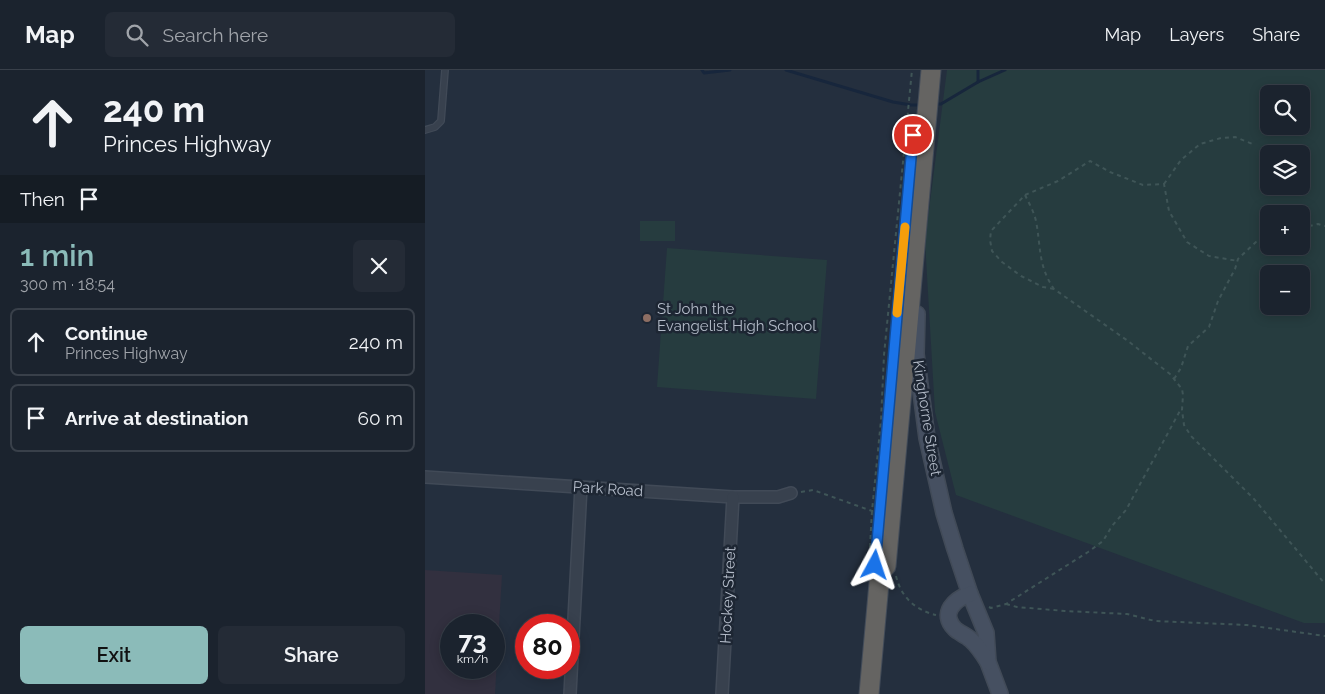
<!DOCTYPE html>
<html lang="en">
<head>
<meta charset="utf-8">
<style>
	body { margin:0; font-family:Raleway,sans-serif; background:#242b36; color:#f1f3f6; height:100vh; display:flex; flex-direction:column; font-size:19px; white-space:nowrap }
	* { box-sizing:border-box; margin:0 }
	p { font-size:16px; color:#a0a4aa }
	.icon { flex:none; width:28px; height:28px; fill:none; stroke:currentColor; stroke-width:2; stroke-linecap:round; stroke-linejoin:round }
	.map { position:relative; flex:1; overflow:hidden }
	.side { display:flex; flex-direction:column; background:#1b232e; width:425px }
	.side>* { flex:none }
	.top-card { background:#1b232e; color:#f1f3f6; overflow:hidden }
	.fabs { position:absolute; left:835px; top:15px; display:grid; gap:10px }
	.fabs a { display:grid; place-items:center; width:50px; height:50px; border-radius:8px; background:#1b232e; box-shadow:0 2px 12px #0003,0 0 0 1px #39404a; font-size:25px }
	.speed { position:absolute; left:15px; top:544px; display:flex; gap:10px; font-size:25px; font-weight:700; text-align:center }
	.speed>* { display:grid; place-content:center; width:65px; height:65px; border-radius:50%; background:#1b232e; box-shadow:0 2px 12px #0003,0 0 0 1px #39404a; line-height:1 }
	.speed small { font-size:12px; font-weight:400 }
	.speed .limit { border:8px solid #d22; background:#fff; color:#111 }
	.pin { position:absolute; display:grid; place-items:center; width:42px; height:42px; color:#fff; margin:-21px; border:2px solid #fff; border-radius:50%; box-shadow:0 1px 5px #0007 }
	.me { position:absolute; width:55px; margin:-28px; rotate:5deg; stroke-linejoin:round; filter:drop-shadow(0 0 4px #0008) }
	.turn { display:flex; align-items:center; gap:18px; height:105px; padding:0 20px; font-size:22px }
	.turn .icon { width:65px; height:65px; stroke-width:2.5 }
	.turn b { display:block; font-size:35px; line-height:42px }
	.then { display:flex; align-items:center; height:48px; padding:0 20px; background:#0003; gap:10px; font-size:19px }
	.round { display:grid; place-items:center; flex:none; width:52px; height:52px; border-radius:8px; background:#242b36 }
	.overview { display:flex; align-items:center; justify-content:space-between; height:85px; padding:0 20px }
	h1 { font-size:30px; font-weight:600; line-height:38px; color:#8bbbb9 }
	.cta { display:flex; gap:10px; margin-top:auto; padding:10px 20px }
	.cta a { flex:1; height:58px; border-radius:8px; background:#8bbbb9; color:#111; font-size:20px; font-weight:600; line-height:58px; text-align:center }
	.cta a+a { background:#242b36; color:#f1f3f6 }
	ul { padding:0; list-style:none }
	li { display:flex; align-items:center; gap:15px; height:68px; margin:0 10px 8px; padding:0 10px; border:2px solid #39404a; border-radius:8px }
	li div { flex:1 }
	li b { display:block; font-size:19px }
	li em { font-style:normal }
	header { display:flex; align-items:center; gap:30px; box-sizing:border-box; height:70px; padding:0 25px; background:#1b232e; border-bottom:1px solid #39404a }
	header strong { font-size:24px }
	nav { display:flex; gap:28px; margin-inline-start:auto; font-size:18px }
	.search { width:350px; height:45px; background:#242b36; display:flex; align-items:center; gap:12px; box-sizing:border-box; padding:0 18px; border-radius:8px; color:#a0a4aa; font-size:19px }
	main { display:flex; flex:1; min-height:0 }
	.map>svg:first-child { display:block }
	.medical { fill:#32303f; fill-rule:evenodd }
	.green { fill:#263c3f; fill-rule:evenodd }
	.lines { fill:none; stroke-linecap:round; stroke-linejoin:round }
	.stream { stroke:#17263c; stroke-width:3 }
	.service-casing { stroke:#414a57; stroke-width:8 }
	.minor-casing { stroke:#414a57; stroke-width:14 }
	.secondary-casing { stroke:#414a57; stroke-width:18 }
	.trunk-casing { stroke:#434c59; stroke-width:21 }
	.path { stroke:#3f5557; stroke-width:2; stroke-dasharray:4 4; stroke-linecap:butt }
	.service { stroke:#38414e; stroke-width:5.5 }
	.minor { stroke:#38414e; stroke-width:11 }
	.secondary { stroke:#465061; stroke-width:15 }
	.trunk { stroke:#656462; stroke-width:19 }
	.route-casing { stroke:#114b97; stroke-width:12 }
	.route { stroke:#1a73e8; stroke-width:9 }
	.slow { stroke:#f59e0b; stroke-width:9 }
	.education-dot { fill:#8d6e63; stroke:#1d2633; stroke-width:2 }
	.labels { text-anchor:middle; stroke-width:5; stroke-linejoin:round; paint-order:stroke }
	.poi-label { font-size:15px; fill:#b4bcc9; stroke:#1d2633; text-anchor:start }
	.street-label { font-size:15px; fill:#b4bcc9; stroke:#1d2633 }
</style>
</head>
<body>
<header>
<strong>Map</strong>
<div class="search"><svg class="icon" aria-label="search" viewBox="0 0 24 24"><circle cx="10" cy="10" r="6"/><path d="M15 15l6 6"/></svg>Search here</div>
<nav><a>Map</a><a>Layers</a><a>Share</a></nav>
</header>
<main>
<section class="side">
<div class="top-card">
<div class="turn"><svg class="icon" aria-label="ahead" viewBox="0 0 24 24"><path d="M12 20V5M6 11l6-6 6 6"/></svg><div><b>240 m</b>Princes Highway</div></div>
<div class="then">Then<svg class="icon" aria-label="arrive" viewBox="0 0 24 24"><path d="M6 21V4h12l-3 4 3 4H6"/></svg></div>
</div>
<div class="overview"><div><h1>1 min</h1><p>300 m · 18:54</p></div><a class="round"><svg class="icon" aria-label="close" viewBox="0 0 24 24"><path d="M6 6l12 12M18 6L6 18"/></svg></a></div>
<ul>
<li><svg class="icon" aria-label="ahead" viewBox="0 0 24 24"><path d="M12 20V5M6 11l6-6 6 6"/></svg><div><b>Continue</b><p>Princes Highway</p></div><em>240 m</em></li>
<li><svg class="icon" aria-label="arrive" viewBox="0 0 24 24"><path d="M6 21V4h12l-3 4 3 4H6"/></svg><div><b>Arrive at destination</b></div><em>60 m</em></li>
</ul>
<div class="cta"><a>Exit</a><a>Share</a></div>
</section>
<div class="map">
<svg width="900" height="624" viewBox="0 0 900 624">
	<rect width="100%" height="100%" fill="#242f3e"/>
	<!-- medical -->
	<path class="medical" d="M0 500 77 505 70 624H0ZM26 555H69V598H26Z"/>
	<!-- green -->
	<g class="green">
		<path d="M522 0H900V553H879L531 425 510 342 500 171ZM844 24H876V56H844ZM844 84H876V116H844ZM844 144H876V176H844ZM844 204H876V236H844Z"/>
		<rect x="215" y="151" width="35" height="20"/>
		<path d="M242 178 402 190 391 329 232 317Z"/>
	</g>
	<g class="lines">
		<!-- stream -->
		<g class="stream">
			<path d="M277 0 279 3 305 0"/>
			<path d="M361 0 468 32 486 35H495"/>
			<path d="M553 0V12L580 0"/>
			<path d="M509 34H516L553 12"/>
		</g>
		<!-- service casing -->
		<g class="service-casing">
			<path id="service" d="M0 60 10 57 16 51 20 0"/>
		</g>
		<!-- minor casing -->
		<g class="minor-casing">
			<g id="minor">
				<path d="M0 407 308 427H353L366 423"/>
				<path d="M145 624 156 417"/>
				<path d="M297 624 308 427"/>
			</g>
		</g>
		<!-- secondary casing -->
		<g class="secondary-casing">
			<g id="secondary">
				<path d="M492 244 491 284 502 368 519 443 530 479 545 524 561 563 563 592 575 624"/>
				<path d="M545 524C530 529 514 543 530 559 534 563 541 565 546 570 553 576 558 584 563 592"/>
			</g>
		</g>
		<!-- trunk casing -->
		<g class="trunk-casing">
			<path id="trunk" d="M444 624 455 502 461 496 506 0"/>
		</g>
		<!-- path -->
		<g class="path">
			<path d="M739 114 756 90 775 74 796 68 810 67 830 75"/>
			<path d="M600 125C604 133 609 142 611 151 616 177 613 196 629 219L703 271 745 304 757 319 758 325 757 340 759 355 766 366 829 429 900 514"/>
			<path d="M876 158 893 154 900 156"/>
			<path d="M629 219 618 217 596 206 577 192 567 181 565 170 566 161 600 125 633 111 665 91 685 102 718 115 739 114 744 141 762 172 784 186 813 191"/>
			<path d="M749 309 756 298 763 276 784 257 793 231 810 199 813 189 831 172 844 167"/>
			<path d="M376 422 388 420 447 441H452"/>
			<path d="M444 493 447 441 456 350 459 285 487 0"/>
			<path d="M471 506C476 527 490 540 511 545"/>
			<path d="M581 534 592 537 640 541 702 544 730 551 822 555 900 566"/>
			<path d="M564 537 566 538 581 534 663 482 678 471 687 456 701 440 756 339"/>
		</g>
		<!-- service -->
		<use href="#service" class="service"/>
		<!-- minor -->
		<use href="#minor" class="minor"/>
		<!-- secondary -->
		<use href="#secondary" class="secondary"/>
		<!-- trunk -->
		<use href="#trunk" class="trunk"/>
	</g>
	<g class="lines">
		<!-- route casing -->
		<g class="route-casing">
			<path id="route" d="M450 495 488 65"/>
		</g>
		<!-- route -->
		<use href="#route" class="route"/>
		<!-- slow -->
		<path class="slow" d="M472 243 480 157"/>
	</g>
	<!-- markers -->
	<circle class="education-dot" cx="222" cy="248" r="5"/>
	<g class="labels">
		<!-- poi labels -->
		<g class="poi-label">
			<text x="232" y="244">St John the<tspan x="232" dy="17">Evangelist High School</tspan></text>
		</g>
		<!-- street labels -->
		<g class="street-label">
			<text transform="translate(502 348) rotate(81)" y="5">Kinghorne Street</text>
			<text transform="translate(183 419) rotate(4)" y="5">Park Road</text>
			<text transform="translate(303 525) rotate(-87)" y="5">Hockey Street</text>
		</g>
	</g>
</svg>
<div class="fabs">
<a><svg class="icon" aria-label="search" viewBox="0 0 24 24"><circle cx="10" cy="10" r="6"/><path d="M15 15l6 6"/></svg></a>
<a><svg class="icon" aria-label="layers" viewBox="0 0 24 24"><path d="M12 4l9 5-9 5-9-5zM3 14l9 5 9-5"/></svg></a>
<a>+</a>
<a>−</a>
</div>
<div class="speed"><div>73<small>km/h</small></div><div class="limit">80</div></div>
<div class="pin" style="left:488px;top:65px;background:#d93025"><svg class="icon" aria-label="arrive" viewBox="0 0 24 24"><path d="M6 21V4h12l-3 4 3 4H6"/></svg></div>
<svg class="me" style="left:450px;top:495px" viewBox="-20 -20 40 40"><path d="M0-17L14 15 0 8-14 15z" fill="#1a73e8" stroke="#fff" stroke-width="4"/></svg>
</div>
</main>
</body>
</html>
